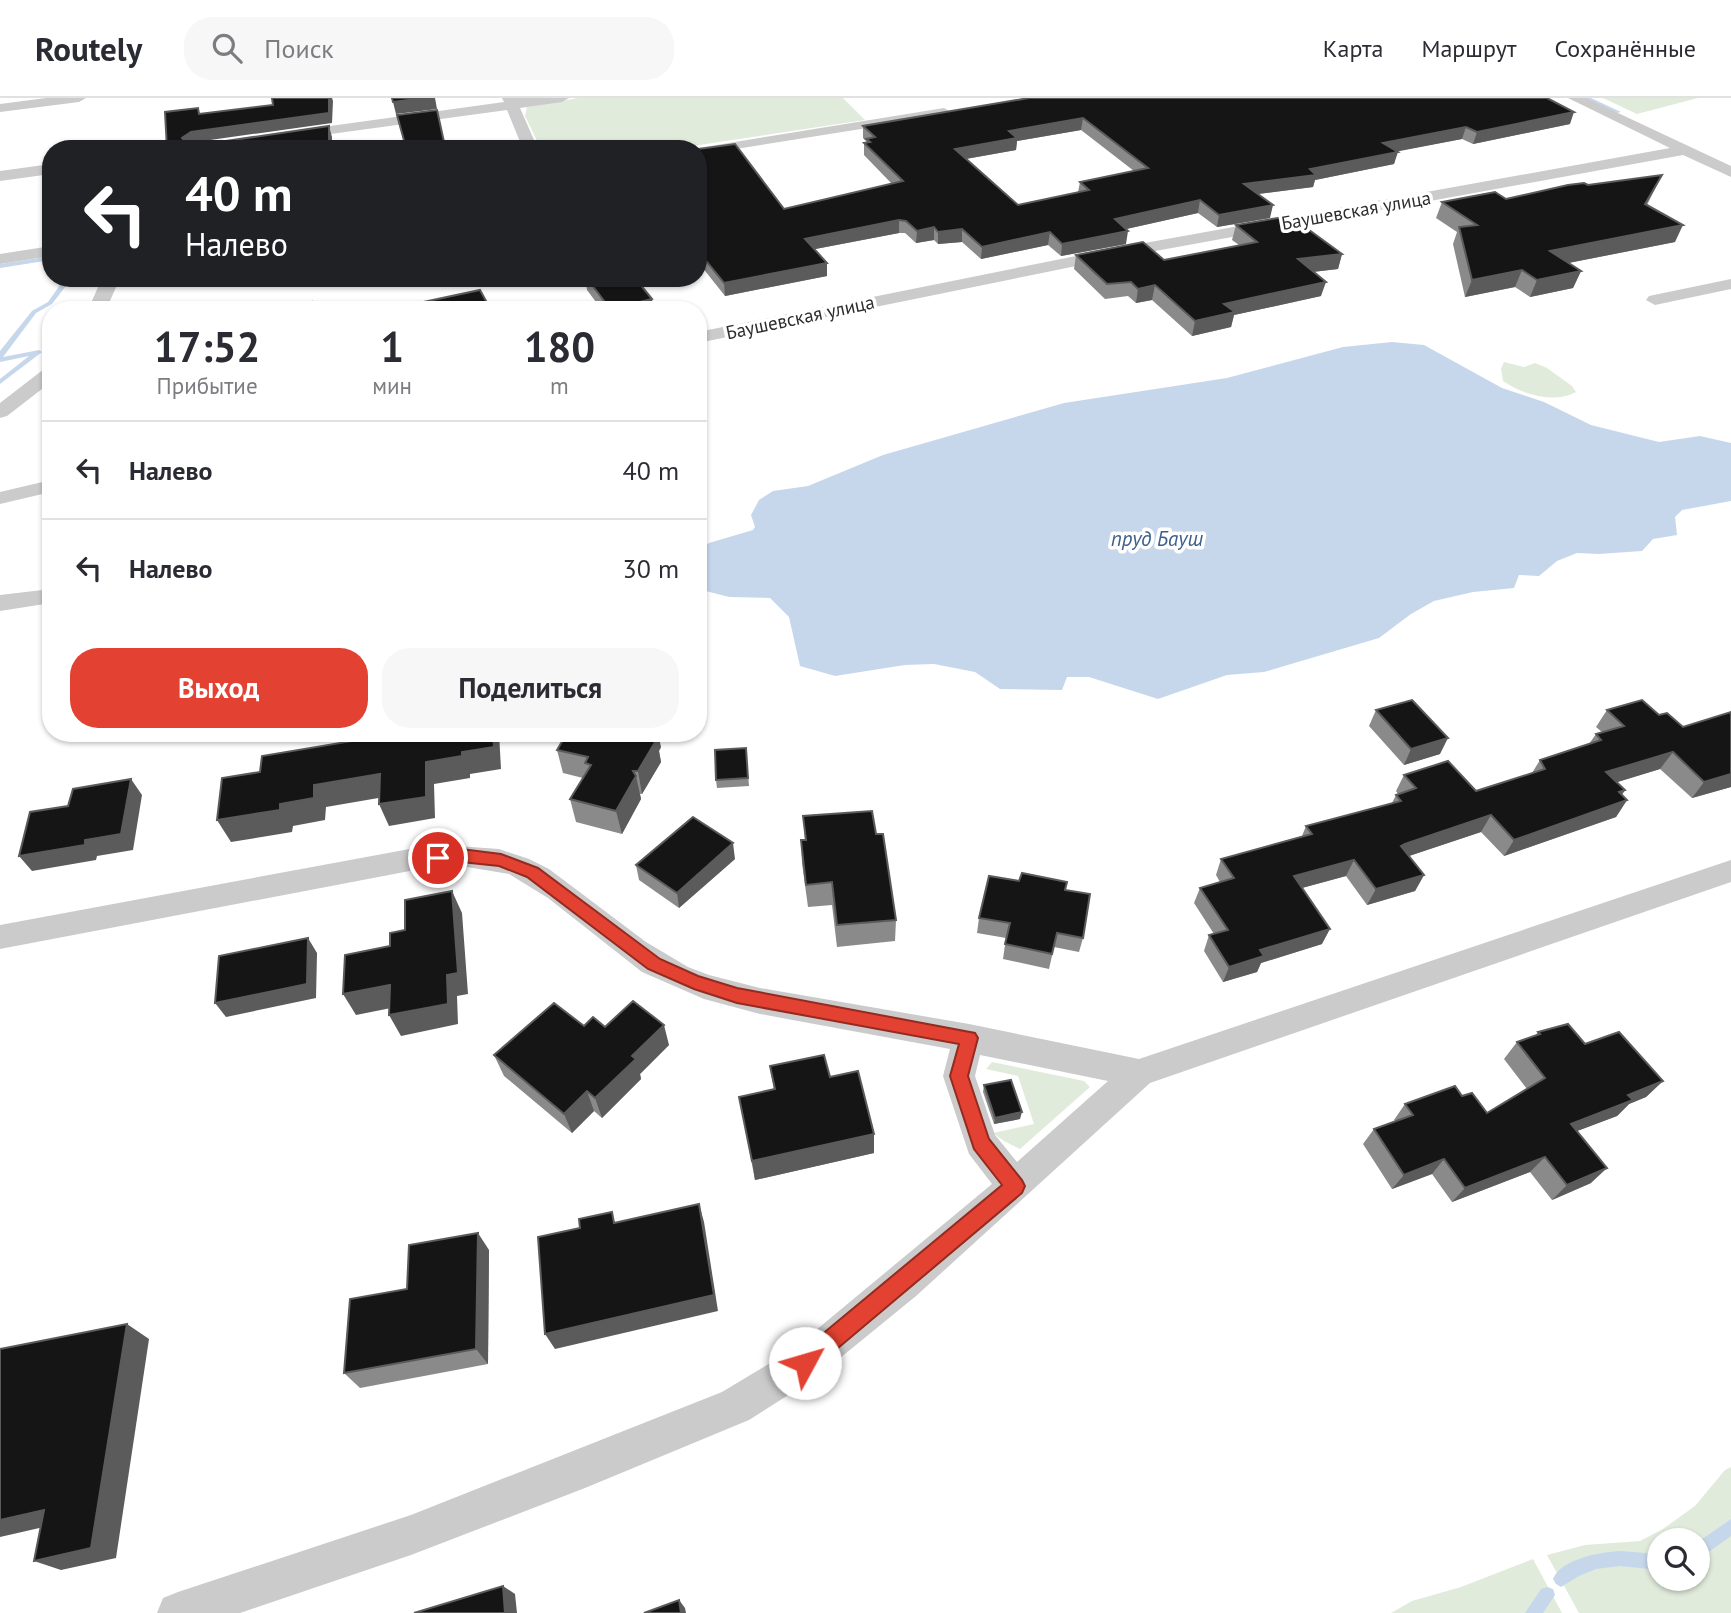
<!DOCTYPE html>
<html lang="ru">
<head>
<meta charset="utf-8">
<style>
	body { margin:0; font-family:"PT Sans",sans-serif; background:#f7f7f7; color:#2b2b33; height:100vh; display:flex; flex-direction:column; font-size:26px; white-space:nowrap }
	* { box-sizing:border-box; margin:0 }
	p { font-size:23px; color:#7c7c81 }
	.icon { flex:none; width:38px; height:38px; fill:none; stroke:currentColor; stroke-width:2; stroke-linecap:round; stroke-linejoin:round }
	.map { position:relative; flex:1; overflow:hidden }
	.sheet { position:absolute; left:42px; top:203px; width:665px; height:441px; display:flex; flex-direction:column; background:#fff; border-radius:28px; box-shadow:0 2px 5px #0004 }
	.sheet>* { flex:none }
	.banner { position:absolute; left:42px; top:42px; width:665px; height:147px; border-radius:28px; box-shadow:0 2px 5px #0004; background:#202124; color:#fff; overflow:hidden }
	.buttons { position:absolute; left:1647px; top:1430px; display:grid; gap:14px }
	.buttons a { display:grid; place-items:center; width:63px; height:63px; border-radius:50%; background:#fff; box-shadow:0 2px 5px #0004; font-size:35px }
	.pin { position:absolute; display:grid; place-items:center; width:60px; height:60px; color:#fff; margin:-30px; border:4px solid #fff; border-radius:50%; box-shadow:0 2px 7px #0007 }
	.me { position:absolute; width:77px; margin:-38px; rotate:51deg; stroke-linejoin:round; filter:drop-shadow(0 0 5px #0008) }
	.turn { display:flex; align-items:center; gap:24px; height:147px; padding:0 28px; font-size:32px }
	.turn .icon { width:91px; height:91px; stroke-width:2.5 }
	.turn b { display:block; font-size:49px; line-height:60px }
	.eta { display:flex; justify-content:space-evenly; align-items:center; height:119px; text-align:center }
	.eta b { font-size:42px; font-weight:700; line-height:49px }
	.primary-button { display:flex; gap:14px; margin-top:auto; padding:14px 28px }
	.primary-button a { flex:1; height:80px; border-radius:28px; background:#e34131; color:#fff; font-size:28px; font-weight:700; line-height:80px; text-align:center }
	.primary-button a+a { background:#f7f7f7; color:#2b2b33 }
	ul { padding:0; list-style:none }
	li { display:flex; align-items:center; gap:21px; height:98px; padding:0 28px; border-top:2px solid #e1e1e2 }
	li div { flex:1 }
	li b { display:block; font-size:26px }
	li em { font-style:normal }
	header { display:flex; align-items:center; gap:42px; box-sizing:border-box; height:98px; padding:0 35px; background:#fff; border-bottom:2px solid #e1e1e2 }
	header strong { font-size:33px }
	nav { display:flex; gap:38px; margin-inline-start:auto; font-size:24px }
	.search { width:490px; height:63px; background:#f7f7f7; display:flex; align-items:center; gap:18px; box-sizing:border-box; padding:0 24px; border-radius:28px; color:#7c7c81; font-size:26px }
	.map>svg:first-child { display:block }
	.green { fill:#e1ebdb; fill-rule:evenodd }
	.water { fill:#c7d7eb }
	.lines { fill:none; stroke-linecap:round; stroke-linejoin:round }
	.stream { fill:#c7d7eb; fill-rule:evenodd }
	.minor { fill:#cbcbcb; fill-rule:evenodd }
	.wall { fill:#8a8a8a; fill-rule:evenodd }
	.shaded-wall { fill:#5b5b5b }
	.building { fill:#151515; stroke:#5b5b5b; stroke-width:2; fill-rule:evenodd }
	.route { fill:#e34131; stroke:#942a20; stroke-width:2 }
	.labels { text-anchor:middle; stroke-width:7; stroke-linejoin:round; paint-order:stroke }
	.far-street-label { font-size:19px; fill:#2e2e2e; stroke:#fff }
	.far-water-label { font-size:21px; font-style:italic; fill:#3d618e; stroke:#fff }
</style>
</head>
<body>
<header>
<strong>Routely</strong>
<div class="search"><svg class="icon" aria-label="search" viewBox="0 0 24 24"><circle cx="10" cy="10" r="6"/><path d="M15 15l6 6"/></svg>Поиск</div>
<nav><a>Карта</a><a>Маршрут</a><a>Сохранённые</a></nav>
</header>
<div class="map">
<svg width="1731" height="1515" viewBox="0 0 1731 1515">
	<rect width="100%" height="100%" fill="#fff"/>
	<!-- green -->
	<g class="green">
		<path d="M578 0H843L865 22 673 51H541L525 18 527 9Z"/>
		<path d="M1603 0H1698L1637 16Z"/>
		<path d="M1504 264 1524 269 1535 265 1547 270 1572 288 1576 294C1555 306 1523 297 1503 283L1501 271Z"/>
		<path d="M992 964 1084 983 1090 989 1020 1051 1004 1043 993 1035 1034 1026 1018 978 986 971Z"/>
		<path d="M1731 1369V1515H1579L1547 1457 1585 1447 1640 1443 1663 1431 1695 1408 1725 1372ZM1659 1442H1698V1480H1659Z"/>
		<path d="M1533 1461 1562 1515H1391L1412 1503 1461 1489Z"/>
	</g>
	<!-- water -->
	<path class="water" d="M1392 244 1424 247 1502 290 1544 304 1591 327 1659 344 1700 338 1731 345V403L1682 412 1675 419 1677 437 1653 441 1642 453 1599 456 1577 455 1557 463 1539 478 1519 477 1514 490 1473 494 1434 503 1411 516 1379 540 1264 574 1227 577 1158 601 1089 579H1067L1062 592 1000 591 975 574 934 566 905 567 835 578 800 568 789 519 770 500 729 499 698 491V451L709 445 753 432 755 429 751 417 759 402 773 393 808 388 883 357 1064 305 1227 280 1343 249Z"/>
	<g class="lines">
		<!-- stream -->
		<g class="stream">
			<path d="M1584 0H1591L1621 14 1616 15Z"/>
			<path d="M51 158V162L0 170V166Z"/>
			<path d="M65 180H72L52 206 36 215 3 259 39 252 42 254 0 286V281L29 258 0 264V253L32 213 48 204Z"/>
			<path d="M1731 1421V1438L1703 1458 1698 1460V1444Z"/>
			<path d="M1620 1453 1659 1456V1472L1620 1468 1596 1471 1579 1478 1561 1489 1556 1486 1553 1481C1561 1461 1600 1454 1620 1453Z"/>
			<path d="M1547 1489 1553 1491 1555 1497 1543 1515H1525L1541 1491Z"/>
		</g>
		<!-- minor -->
		<g class="minor">
			<path d="M46 0H86L79 4 0 14V6Z"/>
			<path d="M502 0H569L562 4 520 10 538 51H523L507 12 294 41 287 37 294 33 504 4Z"/>
			<path d="M1568 0H1586L1731 68V79L1683 57 1106 162 698 245V234L1106 152 1670 50Z"/>
			<path d="M944 10 951 14 949 17 698 57V51H692Z"/>
			<path d="M51 66V76L0 83V73Z"/>
			<path d="M51 148V158L0 166V156Z"/>
			<path d="M102 180H120L106 212H88Z"/>
			<path d="M1731 181V191L1655 207 1646 202 1649 198Z"/>
			<path d="M51 269V284L7 318 0 320V305L44 271Z"/>
			<path d="M51 382V394L0 406V394Z"/>
			<path d="M51 491V505L0 513V497Z"/>
			<path d="M457 748 499 751 529 761 549 771 646 844 688 869 709 877 760 890 969 926 1139 961 1731 762V784L1150 985 916 1198 818 1278 749 1322 585 1390 411 1457 240 1515H157L163 1500 178 1494 411 1417 722 1294 792 1252 992 1086 969 1056 943 978 950 951 760 916 704 901 642 874 548 800 509 776 467 769 415 772 0 851V827L415 750ZM980 957 1108 983 1017 1064 995 1037 975 978Z"/>
		</g>
	</g>
	<!-- wall -->
	<g class="wall">
		<path d="M1029 0 1570 26 1473 46 1462 41 1397 53 1394 66 1315 82 1313 89 1258 96 1270 120 1217 129 1198 115 1126 131V146L1061 158 1048 147 981 161 962 144 938 146 934 142 916 145 905 135H899L815 151 827 178 725 198 698 164V51L784 111 892 86 864 57V45H866V43L863 40V28ZM1081 32 1134 73 1080 84 1078 94 1018 107 966 61 1016 52 1017 43Z"/>
		<path d="M1662 77 1647 107 1675 144 1568 165 1581 173 1573 190 1530 199 1515 189 1465 199 1453 146 1457 134 1436 120 1442 104 1506 101 1588 87Z"/>
		<path d="M1236 127 1342 156 1338 171 1313 174 1321 198 1234 217 1231 229 1192 238 1152 202 1136 205 1128 198 1105 201 1074 171 1076 157 1164 162 1239 147 1232 142Z"/>
		<path d="M585 180H635L654 212H602L587 192Z"/>
		<path d="M1376 612 1440 656 1404 667 1369 628Z"/>
		<path d="M1607 612 1731 689 1692 700 1660 671 1617 684 1625 692 1622 697 1627 702 1616 719 1504 758 1481 734 1409 758 1424 777 1415 793 1367 807 1346 778 1302 790 1322 846 1261 865 1257 874 1223 884 1204 853 1209 837 1214 836 1194 805 1200 790 1220 784 1216 777 1221 761 1302 738 1306 728 1392 705 1396 697 1398 696 1396 693 1404 677 1476 693 1532 675 1540 662 1589 646 1596 636 1602 634 1596 629Z"/>
		<path d="M661 649 659 653 661 664 642 696H640L641 701 622 736 576 724 570 701 583 680 563 675 557 652Z"/>
		<path d="M746 650 749 688 717 690 716 682Z"/>
		<path d="M803 718 876 736 896 822 895 843 837 849 832 807 808 809 802 765 801 742H805Z"/>
		<path d="M735 761 679 810 639 782 636 767Z"/>
		<path d="M1065 792 1083 840 1079 854 1054 849 1049 871 1003 861 1006 840 977 835 979 820Z"/>
		<path d="M584 928 605 929 669 947 640 976 641 981 602 1020 594 1013 572 1035 504 978 494 957Z"/>
		<path d="M1538 934 1585 946 1663 983 1646 999 1629 1006 1617 1018 1577 1033 1591 1085 1552 1102 1530 1074 1452 1104 1432 1076 1392 1091 1363 1046 1374 1031 1395 1023 1394 1022 1405 1006 1462 998 1487 1015 1527 991 1504 961 1517 944 1535 938Z"/>
		<path d="M770 968 830 979 874 1036V1055L755 1082 739 999 774 992Z"/>
		<path d="M984 987 1020 1021 994 1026 983 994Z"/>
		<path d="M489 1152 488 1266 360 1290 344 1275 407 1191Z"/>
	</g>
	<!-- shaded-wall -->
	<g class="shaded-wall">
		<path d="M329 0H332L333 3 332 25 196 44 186 51 182 40 191 34Z"/>
		<path d="M424 0H435L437 11 396 16 393 4Z"/>
		<path d="M1574 14 1570 26 1473 46 1477 34Z"/>
		<path d="M1083 20 1081 32 1017 43 1016 52 954 63 955 51 1009 33Z"/>
		<path d="M329 28 332 39V51H329Z"/>
		<path d="M1466 29 1462 41 1379 57 1383 45Z"/>
		<path d="M1398 54 1394 66 1315 82 1313 89 1241 98 1244 86 1310 71Z"/>
		<path d="M1200 102 1198 115 1113 134 1115 121Z"/>
		<path d="M1273 107 1270 120 1217 129 1219 117Z"/>
		<path d="M899 122V135L805 153V141Z"/>
		<path d="M1683 127 1675 144 1543 170 1550 153Z"/>
		<path d="M934 129V142L916 145 917 133Z"/>
		<path d="M962 131V144L938 146V134Z"/>
		<path d="M1128 133 1126 146 1061 158 1062 146Z"/>
		<path d="M1050 134 1048 147 981 161 982 149Z"/>
		<path d="M1342 156 1338 171 1294 176 1298 161Z"/>
		<path d="M827 165V178L725 198 724 185Z"/>
		<path d="M1522 172 1515 189 1465 199 1472 182Z"/>
		<path d="M1581 173 1573 190 1530 199 1537 182Z"/>
		<path d="M1326 184 1321 198 1234 217 1231 229 1192 238 1195 223 1224 206Z"/>
		<path d="M1155 187 1152 202 1136 205 1138 191Z"/>
		<path d="M652 201 654 212H611L610 211Z"/>
		<path d="M493 635H499L501 671 470 676V680L434 686 435 720 389 728 379 706 426 664 462 654Z"/>
		<path d="M651 635H658L661 649 659 653 661 664 642 696 638 673 647 642Z"/>
		<path d="M1448 640 1440 656 1404 667 1411 651Z"/>
		<path d="M1673 654 1660 671 1595 691 1606 674Z"/>
		<path d="M380 676 390 698 326 709 325 722 293 728 292 734 231 744 217 722 280 706 314 687Z"/>
		<path d="M1731 676V689L1692 700 1704 684Z"/>
		<path d="M636 678 641 701 622 736 616 713Z"/>
		<path d="M131 681 142 697 133 752 97 758 96 762 32 773 19 758 85 742Z"/>
		<path d="M1625 692 1614 707 1627 702 1616 719 1504 758 1514 742Z"/>
		<path d="M1491 717 1481 734 1397 762 1401 748 1405 746Z"/>
		<path d="M733 745 735 761 679 810 677 795Z"/>
		<path d="M1354 762 1346 778 1287 794 1294 778Z"/>
		<path d="M1424 777 1415 793 1367 807 1376 791Z"/>
		<path d="M452 793 462 815 468 896 457 898 458 926 401 938 389 917 447 877Z"/>
		<path d="M1330 831 1322 846 1261 865 1257 874 1223 884 1229 869 1260 852Z"/>
		<path d="M308 840 317 855 316 900 226 919 215 905Z"/>
		<path d="M390 887 401 908 356 917 343 896Z"/>
		<path d="M664 927 669 947 640 976 641 981 602 1020 595 1000 632 958Z"/>
		<path d="M1663 983 1646 999 1629 1006 1617 1018 1556 1041 1571 1026 1628 997Z"/>
		<path d="M587 993 594 1013 572 1035 564 1016Z"/>
		<path d="M1022 1014 1020 1021 994 1026 995 1020Z"/>
		<path d="M874 1036V1055L755 1082 752 1063Z"/>
		<path d="M1545 1059 1530 1074 1452 1104 1465 1090Z"/>
		<path d="M1444 1061 1432 1076 1392 1091 1404 1077Z"/>
		<path d="M1607 1070 1591 1085 1552 1102 1567 1087Z"/>
		<path d="M699 1106 704 1124 718 1213 555 1251 545 1236Z"/>
		<path d="M478 1135 489 1152 488 1266 476 1251Z"/>
		<path d="M127 1226 149 1241 116 1460 61 1472 34 1463Z"/>
		<path d="M44 1412 70 1423 0 1439V1422Z"/>
		<path d="M503 1488 515 1496 517 1515H505Z"/>
		<path d="M679 1502 685 1510 686 1515H681Z"/>
	</g>
	<!-- building -->
	<g class="building">
		<path d="M272 0H329V15L191 34 182 40 185 43H226L329 28V51H167L165 14 198 10 199 16 273 7Z"/>
		<path d="M392 0H424L393 4Z"/>
		<path d="M1029 0H1547L1574 14 1477 34 1466 29 1383 45 1398 54 1310 71 1316 77 1244 86 1273 107 1219 117 1200 102 1115 121 1128 133 1062 146 1050 134 982 149 962 131 938 134 934 129 917 133 906 123 899 122 805 141 827 165 724 185 698 153V51L735 46 784 111 903 83 864 45 870 44 866 41 875 39 863 28ZM1083 20 1148 70 1080 84 1089 92 1018 107 955 51 1017 40 1009 33Z"/>
		<path d="M437 12 444 44 454 43 456 51H396L395 47 405 46 397 17Z"/>
		<path d="M1662 77 1645 106 1683 127 1550 153 1581 173 1537 182 1522 172 1472 182 1459 129 1477 127 1442 104 1495 94 1506 101 1568 87 1584 85 1588 87Z"/>
		<path d="M1290 118 1342 156 1298 161 1326 184 1224 206 1235 214 1195 223 1155 187 1138 191 1131 184 1107 186 1076 157 1143 144 1164 162 1257 144 1236 127Z"/>
		<path d="M587 180H635L652 201 610 211Z"/>
		<path d="M480 192 491 212H386Z"/>
		<path d="M312 204V212H265Z"/>
		<path d="M1412 602 1448 640 1411 651 1376 612Z"/>
		<path d="M1642 602 1659 617 1667 615 1683 629 1731 614V676L1704 684 1673 654 1606 674 1625 692 1619 694 1627 702 1514 742 1491 717 1405 746 1401 748 1424 777 1376 791 1354 762 1294 778 1330 831 1260 852 1264 858 1229 869 1209 837 1228 832 1200 790 1234 780 1221 761 1312 736 1306 728 1401 703 1396 697 1416 690 1404 677 1448 663 1476 693 1545 671 1540 662 1601 642 1596 636 1624 628 1607 612Z"/>
		<path d="M388 635H493L494 649 462 654V658L426 664V699L379 706 380 676 314 687V700L280 706V712L217 722 222 680 260 674 262 658 388 637Z"/>
		<path d="M567 635H651L647 642 657 641 638 673H633L636 678 616 713 570 701 591 667 585 665 588 659 557 652Z"/>
		<path d="M746 650 748 680 716 682 715 652Z"/>
		<path d="M131 681 121 736 85 742V747L19 758 30 714 68 708 73 691Z"/>
		<path d="M872 713 876 736H883L896 822 837 827 832 784 806 787 801 742H806L803 718Z"/>
		<path d="M693 719 733 745 677 795 636 767Z"/>
		<path d="M1022 775 1067 784 1065 792 1090 796 1083 840 1057 835 1052 856 1005 846 1010 825 979 820 989 778 1019 783Z"/>
		<path d="M452 793 458 875 447 877 448 906 389 917 390 887 343 896 345 857 390 848V835L405 832V802Z"/>
		<path d="M308 840 307 886 215 905 219 858Z"/>
		<path d="M633 903 664 927 632 958 636 961 595 1000 587 993 564 1016 494 957 554 905 584 928 593 919 605 929Z"/>
		<path d="M1568 926 1585 946 1619 934 1663 983 1628 997 1633 1002 1571 1026 1607 1070 1567 1087 1545 1059 1465 1090 1444 1061 1404 1077 1374 1031 1413 1017 1405 1006 1455 988 1462 998 1472 995 1487 1015 1545 980 1517 944 1540 936 1538 934Z"/>
		<path d="M824 957 830 979 858 973 874 1036 752 1063 739 999 775 991 770 968Z"/>
		<path d="M1011 982 1022 1014 995 1020 984 987Z"/>
		<path d="M699 1106 714 1197 545 1236 538 1139 580 1130 579 1121 612 1114 614 1125Z"/>
		<path d="M478 1135 476 1251 344 1275 350 1201 407 1191 409 1147Z"/>
		<path d="M127 1226 91 1450 34 1463 44 1412 0 1422V1251Z"/>
		<path d="M503 1488 505 1515H414Z"/>
		<path d="M679 1502 681 1515H644Z"/>
	</g>
	<!-- route -->
	<path class="route" d="M461 751 501 756 538 770 660 861 698 878 737 890 975 935 978 940 968 978 989 1041 1022 1082 1025 1088 1022 1095 812 1272 805 1275 797 1272 794 1265 797 1257 1002 1087 974 1051 950 978 959 946 737 905 694 891 648 871 527 779 499 768 461 764 438 766 430 760 438 753Z"/>
	<g class="labels">
		<!-- far-street labels -->
		<g class="far-street-label">
			<text transform="translate(1356 112) rotate(-10)" y="7">Баушевская улица</text>
			<text transform="translate(800 219) rotate(-12)" y="7">Баушевская улица</text>
		</g>
		<!-- far-water labels -->
		<g class="far-water-label">
			<text x="1157" y="448">пруд Бауш</text>
		</g>
	</g>
</svg>
<div class="buttons">
<a><svg class="icon" aria-label="search" viewBox="0 0 24 24"><circle cx="10" cy="10" r="6"/><path d="M15 15l6 6"/></svg></a>
</div>
<div class="pin" style="left:438px;top:760px;background:#d93025"><svg class="icon" aria-label="arrive" viewBox="0 0 24 24"><path d="M6 21V4h12l-3 4 3 4H6"/></svg></div>
<svg class="me" style="left:805px;top:1265px" viewBox="-20 -20 40 40"><circle r="19" fill="#fff"/><path d="M0-13L10 11 0 6-10 11z" fill="#e34131"/></svg>
<div class="banner">
<div class="turn"><svg class="icon" aria-label="left" viewBox="0 0 24 24"><path d="M17 20v-9H6M10 6l-5 5 5 5"/></svg><div><b>40 m</b>Налево</div></div>
</div>
<section class="sheet">
<div class="eta">
<div><b>17:52</b><p>Прибытие</p></div>
<div><b>1</b><p>мин</p></div>
<div><b>180</b><p>m</p></div>
</div>
<ul>
<li><svg class="icon" aria-label="left" viewBox="0 0 24 24"><path d="M17 20v-9H6M10 6l-5 5 5 5"/></svg><div><b>Налево</b></div><em>40 m</em></li>
<li><svg class="icon" aria-label="left" viewBox="0 0 24 24"><path d="M17 20v-9H6M10 6l-5 5 5 5"/></svg><div><b>Налево</b></div><em>30 m</em></li>
</ul>
<div class="primary-button"><a>Выход</a><a>Поделиться</a></div>
</section>
</div>
</body>
</html>
